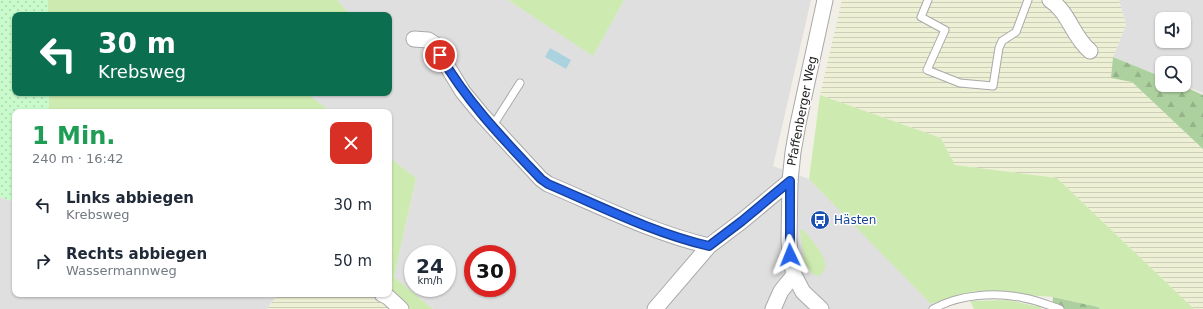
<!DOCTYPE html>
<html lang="de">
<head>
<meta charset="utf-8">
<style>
	body { margin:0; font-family:"DejaVu Sans",sans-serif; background:#f6f6f7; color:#1f2937; height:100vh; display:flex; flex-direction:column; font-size:15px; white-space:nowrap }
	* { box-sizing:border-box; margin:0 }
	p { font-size:13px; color:#747a83 }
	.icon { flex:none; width:22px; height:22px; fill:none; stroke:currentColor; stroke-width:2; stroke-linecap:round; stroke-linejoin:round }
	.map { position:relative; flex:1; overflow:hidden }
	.drawer { position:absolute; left:12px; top:109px; width:380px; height:188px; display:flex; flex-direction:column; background:#fff; border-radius:8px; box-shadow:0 1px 3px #0004 }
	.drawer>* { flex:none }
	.top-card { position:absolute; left:12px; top:12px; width:380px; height:84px; border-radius:8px; box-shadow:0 1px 3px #0004; background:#0b6e4f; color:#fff; overflow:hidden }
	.tools { position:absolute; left:1155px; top:12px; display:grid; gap:8px }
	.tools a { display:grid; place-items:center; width:36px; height:36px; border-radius:8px; background:#fff; box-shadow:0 1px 3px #0004; font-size:20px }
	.speed { position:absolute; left:404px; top:245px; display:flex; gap:8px; font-size:20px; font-weight:700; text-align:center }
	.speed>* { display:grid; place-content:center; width:52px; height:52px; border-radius:50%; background:#fff; box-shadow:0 1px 3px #0004; line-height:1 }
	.speed small { font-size:10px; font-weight:400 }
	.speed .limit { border:6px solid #d22; background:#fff; color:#111 }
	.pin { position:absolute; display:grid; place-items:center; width:34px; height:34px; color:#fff; margin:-17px; border:2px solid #fff; border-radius:50%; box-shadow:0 1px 4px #0007 }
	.me { position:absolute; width:44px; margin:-22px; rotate:358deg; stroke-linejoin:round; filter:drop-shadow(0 0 3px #0008) }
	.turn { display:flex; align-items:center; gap:14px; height:84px; padding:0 20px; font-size:18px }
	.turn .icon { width:52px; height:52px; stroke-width:2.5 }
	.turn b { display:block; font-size:28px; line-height:34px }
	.round { display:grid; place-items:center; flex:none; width:42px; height:42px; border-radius:8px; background:#f6f6f7 }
	.head { display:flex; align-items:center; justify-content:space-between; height:68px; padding:0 20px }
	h1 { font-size:24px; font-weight:800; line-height:30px; color:#1e9e55 }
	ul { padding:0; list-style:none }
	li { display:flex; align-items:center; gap:12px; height:56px; padding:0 20px }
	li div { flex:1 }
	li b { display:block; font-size:15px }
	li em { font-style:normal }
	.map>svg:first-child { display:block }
	.residential { fill:#e0dfdf; fill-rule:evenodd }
	.farmland { fill:url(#farmland-rules) }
	.grass { fill:#cdebb0 }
	.forest { fill:url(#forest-firs) }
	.park { fill:url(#park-dots) }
	.water { fill:#aad3df }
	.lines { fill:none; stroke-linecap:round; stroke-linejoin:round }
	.service-casing { stroke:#a9a9a9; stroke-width:9 }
	.minor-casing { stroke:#a9a9a9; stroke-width:17 }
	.service { stroke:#fff; stroke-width:7 }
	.minor { stroke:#fff; stroke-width:15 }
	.route-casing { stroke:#184099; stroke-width:10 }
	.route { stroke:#2563eb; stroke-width:7 }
	.labels { text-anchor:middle; stroke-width:3; stroke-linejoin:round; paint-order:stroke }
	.street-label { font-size:12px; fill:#222; stroke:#fff }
	.transit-label { font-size:12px; fill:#164399; stroke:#fff; text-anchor:start }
</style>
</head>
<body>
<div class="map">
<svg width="1203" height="309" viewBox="0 0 1203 309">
	<defs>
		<pattern id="farmland-rules" width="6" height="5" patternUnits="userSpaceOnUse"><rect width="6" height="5" fill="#eef0d5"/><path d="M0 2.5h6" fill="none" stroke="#ccceb7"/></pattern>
		<pattern id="forest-firs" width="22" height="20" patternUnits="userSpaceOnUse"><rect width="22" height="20" fill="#add19e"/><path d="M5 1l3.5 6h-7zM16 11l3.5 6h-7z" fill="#95b388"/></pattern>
		<pattern id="park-dots" width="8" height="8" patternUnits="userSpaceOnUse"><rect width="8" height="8" fill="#c8facc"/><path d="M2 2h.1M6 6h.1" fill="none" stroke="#acd6af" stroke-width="1.8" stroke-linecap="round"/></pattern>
	</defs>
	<rect width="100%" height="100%" fill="#f2efe9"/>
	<!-- residential -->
	<g class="residential">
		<path d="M337 0H508L593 55 624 0H811L773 166 809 179 863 231 936 309H433L394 277 416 178 389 157V112H331L309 96 311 93H389V15H350ZM413 254H447V288H413ZM473 254H507V288H473Z"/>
		<path d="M1119 0H1203V93L1181 85H1184V63H1162V77L1113 57 1126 25ZM1162 19H1184V41H1162Z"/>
		<path d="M0 197 15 202V294H278L267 309H0Z"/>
	</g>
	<!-- farmland -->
	<g class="farmland">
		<path d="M842 0H1119L1126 25 1113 57 1111 78 1132 82 1203 149V309H1194L1057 178 955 165 941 138 820 95Z"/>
		<path d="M278 294H373L378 296 393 309H267Z"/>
	</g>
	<!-- grass -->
	<g class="grass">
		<path d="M48 0H337L350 15H48Z"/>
		<path d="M508 0H624L593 56Z"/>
		<path d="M49 93H311L310 96 331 112H54L49 109Z"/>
		<path d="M820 95 941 138 955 165 1057 178 1194 309H1100L1098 307 1053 297 975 291 931 304 809 179Z"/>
		<path d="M389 157 416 178 394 277 433 309H410L404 302 389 292Z"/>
		<path d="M800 230H803C810 238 828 257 825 268 824 271 821 274 819 276L812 274 804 261Z"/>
		<path d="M1008 300 1040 307 1042 309H974L970 301Z"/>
	</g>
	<!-- forest -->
	<g class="forest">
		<path d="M1113 57 1162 77V85H1181L1203 95V149L1132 82 1111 78Z"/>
		<path d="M1053 297 1098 307 1100 309H1052Z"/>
	</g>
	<!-- park -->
	<path class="park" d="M0 0H48V15H15V93H49V109L54 112H15V202L0 197Z"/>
	<!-- water -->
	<path class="water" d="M550 48 571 60 566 69 545 57Z"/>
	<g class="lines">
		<!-- service casing -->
		<g class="service-casing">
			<g id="service">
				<path d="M928 0 921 17 945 30 927 70 960 83 993 86 999 48 1002 41 1016 32 1028 0"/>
				<path d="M492 127 520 83"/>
				<path d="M933 309C960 294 995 292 1024 298 1036 300 1048 305 1060 309"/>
			</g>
		</g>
		<!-- minor casing -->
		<g class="minor-casing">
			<g id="minor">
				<path d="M1050 0C1069 12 1072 36 1090 51"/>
				<path d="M414 39 428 40 433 43 463 92 482 115 541 179 548 184C600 206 653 233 709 246"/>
				<path d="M382 294 388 297 401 309"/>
				<path d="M655 309 709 246 742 221 790 181"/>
				<path d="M773 309 781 291 794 275"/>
				<path d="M821 309 803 292 794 275 790 255 789 240 790 181 793 152 798 124 825 0"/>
			</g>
		</g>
		<!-- service -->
		<use href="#service" class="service"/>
		<!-- minor -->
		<use href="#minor" class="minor"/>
	</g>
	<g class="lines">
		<!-- route casing -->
		<g class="route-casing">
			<path id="route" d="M440 55C467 102 504 140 541 179L548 184C600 206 653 233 709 246L742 221 790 181V255"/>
		</g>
		<!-- route -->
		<use href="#route" class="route"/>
	</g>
	<!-- icons -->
	<defs>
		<g id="bus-disc" transform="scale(1)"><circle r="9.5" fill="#1a4fb4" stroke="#fff"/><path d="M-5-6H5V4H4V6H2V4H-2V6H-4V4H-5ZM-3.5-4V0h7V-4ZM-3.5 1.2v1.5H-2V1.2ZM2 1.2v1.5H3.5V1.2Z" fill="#fff"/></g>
	</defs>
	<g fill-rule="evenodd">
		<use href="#bus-disc" x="820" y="220"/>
	</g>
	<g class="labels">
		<!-- street labels -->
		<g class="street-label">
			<text transform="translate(802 111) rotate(-79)" y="4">Pfaffenberger Weg</text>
		</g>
		<!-- transit labels -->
		<g class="transit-label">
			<text x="834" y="224">Hästen</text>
		</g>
	</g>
</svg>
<div class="tools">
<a><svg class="icon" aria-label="sound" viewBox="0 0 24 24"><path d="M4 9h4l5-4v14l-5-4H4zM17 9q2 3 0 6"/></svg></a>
<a><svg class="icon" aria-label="search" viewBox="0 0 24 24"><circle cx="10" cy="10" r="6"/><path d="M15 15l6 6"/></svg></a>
</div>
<div class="speed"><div>24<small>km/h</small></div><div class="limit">30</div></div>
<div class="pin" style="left:440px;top:55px;background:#d93025"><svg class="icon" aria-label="arrive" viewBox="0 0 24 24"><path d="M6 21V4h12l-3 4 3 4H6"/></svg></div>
<svg class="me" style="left:790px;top:255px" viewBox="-20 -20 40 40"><path d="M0-17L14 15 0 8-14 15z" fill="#2563eb" stroke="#fff" stroke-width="4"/></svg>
<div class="top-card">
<div class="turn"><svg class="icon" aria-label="left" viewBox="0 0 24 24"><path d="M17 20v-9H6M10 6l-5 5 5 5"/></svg><div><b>30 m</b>Krebsweg</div></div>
</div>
<section class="drawer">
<div class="head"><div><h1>1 Min.</h1><p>240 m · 16:42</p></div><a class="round" style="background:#d93025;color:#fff"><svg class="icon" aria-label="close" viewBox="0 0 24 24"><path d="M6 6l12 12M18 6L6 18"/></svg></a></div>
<ul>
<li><svg class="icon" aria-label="left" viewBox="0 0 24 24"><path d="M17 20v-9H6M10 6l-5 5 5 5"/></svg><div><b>Links abbiegen</b><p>Krebsweg</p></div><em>30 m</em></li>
<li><svg class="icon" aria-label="right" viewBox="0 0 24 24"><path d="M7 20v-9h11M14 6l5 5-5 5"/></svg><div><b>Rechts abbiegen</b><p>Wassermannweg</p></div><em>50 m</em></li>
</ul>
</section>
</div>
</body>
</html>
